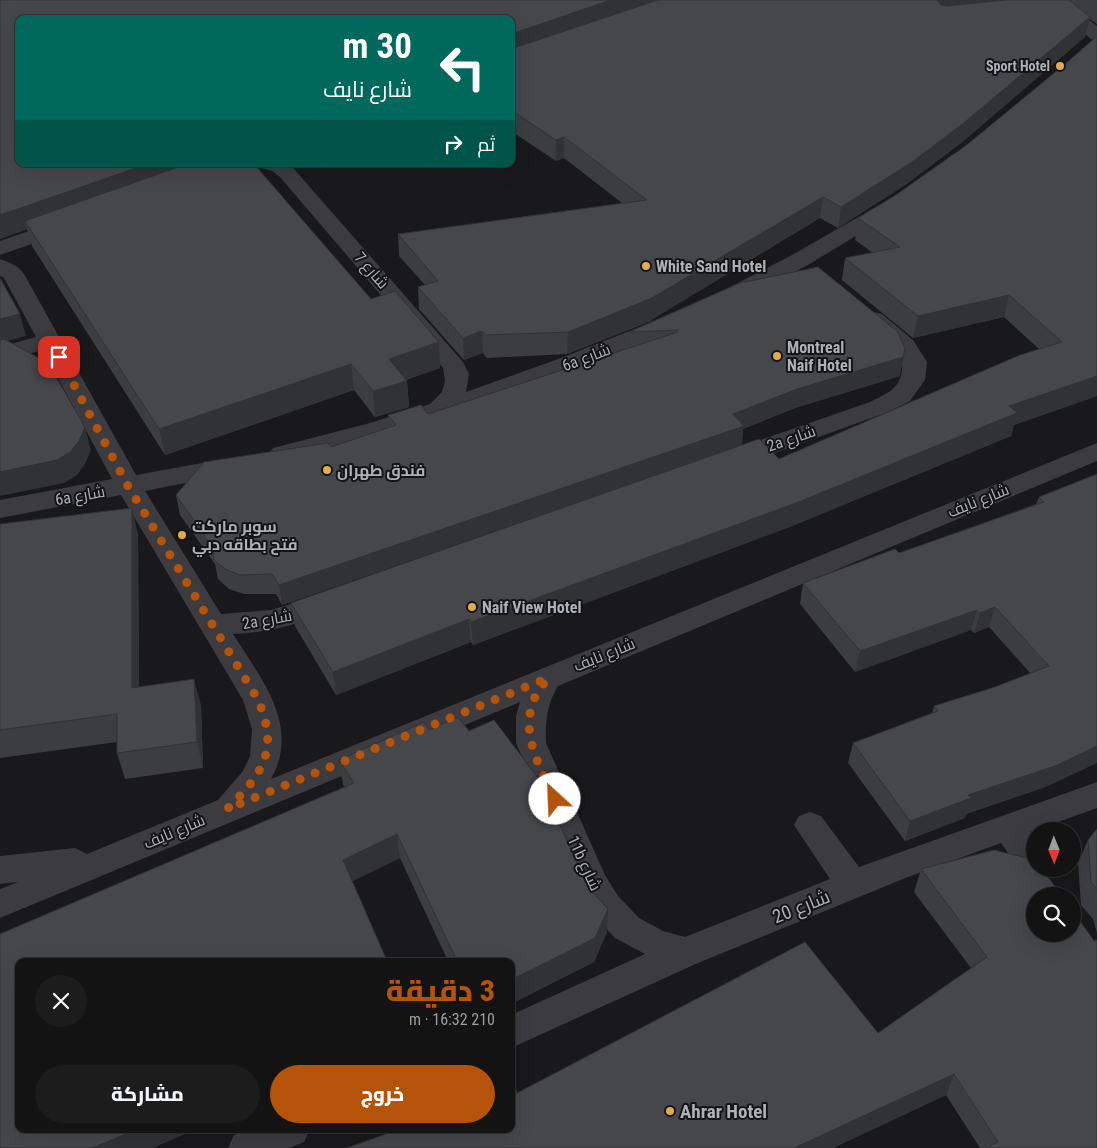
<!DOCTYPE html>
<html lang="ar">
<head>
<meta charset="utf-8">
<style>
	body { margin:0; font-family:"Roboto Condensed",Cairo,sans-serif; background:#1c1c1d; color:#f1f3f6; direction:rtl; height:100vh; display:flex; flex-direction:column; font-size:19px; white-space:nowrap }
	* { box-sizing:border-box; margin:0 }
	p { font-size:16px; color:#9d9ea0 }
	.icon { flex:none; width:28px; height:28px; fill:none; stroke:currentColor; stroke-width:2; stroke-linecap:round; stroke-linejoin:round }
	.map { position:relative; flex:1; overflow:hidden; direction:ltr }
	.details { position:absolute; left:15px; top:958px; width:500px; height:175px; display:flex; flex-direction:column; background:#131314; border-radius:10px; box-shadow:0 5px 20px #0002,0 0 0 1px #323234; direction:rtl }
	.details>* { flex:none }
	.banner { position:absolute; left:15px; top:15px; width:500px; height:152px; border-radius:10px; box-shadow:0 5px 20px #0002,0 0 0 1px #323234; direction:rtl; background:#00695c; color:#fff; overflow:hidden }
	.needle { width:32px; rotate:179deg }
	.tools { position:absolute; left:1026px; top:822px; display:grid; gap:10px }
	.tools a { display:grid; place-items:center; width:55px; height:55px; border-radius:50%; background:#131314; box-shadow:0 5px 20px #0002,0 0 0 1px #323234; font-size:25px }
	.pin { position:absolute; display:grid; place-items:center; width:42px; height:42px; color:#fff; margin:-21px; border-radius:10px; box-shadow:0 2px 8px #0006 }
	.me { position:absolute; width:55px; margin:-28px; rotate:335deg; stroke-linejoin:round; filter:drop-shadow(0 0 4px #0008) }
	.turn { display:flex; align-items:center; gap:18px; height:105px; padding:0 20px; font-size:22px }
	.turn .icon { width:65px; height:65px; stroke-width:2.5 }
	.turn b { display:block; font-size:35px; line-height:42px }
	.then { display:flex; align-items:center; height:48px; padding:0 20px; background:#0003; gap:10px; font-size:19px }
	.round { display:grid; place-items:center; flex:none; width:52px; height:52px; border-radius:26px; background:#1c1c1d }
	.head { display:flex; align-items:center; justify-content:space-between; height:85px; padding:0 20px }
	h1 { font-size:30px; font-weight:800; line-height:38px; color:#b45309 }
	.action { display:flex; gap:10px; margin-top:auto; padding:10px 20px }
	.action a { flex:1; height:58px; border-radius:30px; background:#b45309; color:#fff; font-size:20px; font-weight:800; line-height:58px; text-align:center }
	.action a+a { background:#1c1c1d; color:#f1f3f6 }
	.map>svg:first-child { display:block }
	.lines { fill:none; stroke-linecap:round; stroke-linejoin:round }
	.minor { fill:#3b3b40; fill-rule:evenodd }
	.wall { fill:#3c3d40 }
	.shaded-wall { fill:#313234 }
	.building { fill:#46474b; stroke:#313234 }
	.route { stroke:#b45309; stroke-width:9; stroke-dasharray:0 16.2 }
	.poi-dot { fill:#e1ac4b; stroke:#141416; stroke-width:2 }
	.labels { text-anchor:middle; stroke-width:4; stroke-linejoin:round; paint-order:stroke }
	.far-poi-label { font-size:14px; font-weight:bold; fill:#adb1b9; stroke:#141416; text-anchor:end }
	.poi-label { font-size:16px; font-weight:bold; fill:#adb1b9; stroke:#141416; text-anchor:start }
	.street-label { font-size:16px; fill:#adb1b9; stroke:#141416 }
	.near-street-label { font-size:19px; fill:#adb1b9; stroke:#141416 }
	.near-poi-label { font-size:19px; font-weight:bold; fill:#adb1b9; stroke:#141416; text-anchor:start }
</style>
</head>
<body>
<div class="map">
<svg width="1097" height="1148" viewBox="0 0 1097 1148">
	<rect width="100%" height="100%" fill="#19191b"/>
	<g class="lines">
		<!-- minor -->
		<g class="minor">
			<path d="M1044 0H1064L1097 26V40L1091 39Z"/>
			<path d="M258 164H288L294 169 463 362 469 374 466 392 561 358 655 321 663 319 671 321 675 326 671 331 578 369 446 417 282 462 273 460 269 454 273 448 370 423 430 404 442 392 445 381 443 368 280 177 272 171 261 168Z"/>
			<path d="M888 202 895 204 899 208 895 212 808 265 744 298 736 300 728 298 725 293 728 288 792 255 881 204Z"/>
			<path d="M64 219 72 220 75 225 72 230 0 255V241Z"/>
			<path d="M0 259C9 262 19 266 24 274L136 475 230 458 239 460 243 466 239 472 230 474 145 491 221 614 271 610 328 593 338 596 342 603 338 610C304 622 270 633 233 634 261 679 301 725 271 779L1097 443V461L558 686C547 704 545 722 546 743L605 875 618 896 639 918 663 931 685 937 830 879 794 825 799 816 810 812 821 816 859 867 1097 782V808L1030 832 1035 839V869H1049L1047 874 1035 878 1023 874 1001 843 908 877 698 963 511 1048V1015L645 954 615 938 594 916 576 882 516 743V716L520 702 0 918V889L18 882 0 884V856L75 848 87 854 218 800 243 771 250 756 252 729 243 700 121 495 0 518V500L112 479 43 350 0 362V347L36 337 4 278 0 276Z"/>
			<path d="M874 312 882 314 913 340 927 362 925 380 910 401 888 412 741 465 732 467 723 465 719 459 723 453 870 402C886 394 900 389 902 370 905 346 874 336 862 319L866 314Z"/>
			<path d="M249 1129H310L304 1142 289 1148H228L234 1135Z"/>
		</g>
	</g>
	<!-- wall -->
	<g class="wall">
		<path d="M0 0H1097V24L1090 19 1085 37 961 143 908 183 838 228 820 218 651 320V321L567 354 487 358 483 353 464 360 419 309 418 287 425 285 399 256 398 234 622 203 564 158 556 161 511 131V19H19L371 299 439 342 440 368 406 380 407 381 409 407 375 417 354 390 165 455 32 246 27 229 0 239Z"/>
		<path d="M1097 36V396L1014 425 1011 436 792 526 473 645 471 642 336 695 295 626 291 603 662 473 282 605 276 594H244L229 589 218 579 215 564 180 515 176 495 331 447 389 427 388 415 428 414 628 348 629 332 740 283 900 376 795 408 743 429 742 445 779 459 1039 349 1004 317 913 338 842 280 845 258 873 253 855 240 858 218 896 195 968 144 1070 60Z"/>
		<path d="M1097 474 1048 786 966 814 965 818 905 841 848 763 853 743 932 713 934 706 995 687 1031 674 989 627 974 633 971 630 855 672 800 604 803 583 899 553 1036 504 1039 497Z"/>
		<path d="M0 524 138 534 139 687 201 705 203 768 125 779 117 753V742L0 758Z"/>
		<path d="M458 717 469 731 494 720 541 782 575 859 593 893 608 909 607 932 594 962 511 1004V961H448L400 858 352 881 387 961H19V1129H197L152 1148H0V934L345 787 343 785 339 760 424 722 429 730Z"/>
		<path d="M1097 829V933L1093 919 1081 905 1078 863 1088 840Z"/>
		<path d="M921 869 1095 941V940L1097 1148H980L946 1095 833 1148H347L517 1093 878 1033 971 968 914 892Z"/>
	</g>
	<!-- shaded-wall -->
	<g class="shaded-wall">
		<path d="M611 0H668L511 54V34Z"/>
		<path d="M937 0H1043L934 20Z"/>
		<path d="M1090 17 1085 37 961 143 908 183 838 228 841 207Z"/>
		<path d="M564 137V158L556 161V140Z"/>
		<path d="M148 164H212L25 221 27 229 0 239V215Z"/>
		<path d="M823 197 820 218 651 320V321L567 354 568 332Z"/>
		<path d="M1009 295 1004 317 913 338 918 316Z"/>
		<path d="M20 314 26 336 0 343V319Z"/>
		<path d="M482 331 483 353 464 360 463 338Z"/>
		<path d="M439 342 440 368 392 384 389 359Z"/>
		<path d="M905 349 900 376 795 408 743 429 742 445 282 605 279 585 733 414 797 389Z"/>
		<path d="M351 364 354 390 165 455 159 429Z"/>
		<path d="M1097 376V396L1014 425 1011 436 792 526 473 645 471 622 1009 406Z"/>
		<path d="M407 381 409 407 375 417 373 391Z"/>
		<path d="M85 427 91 450 85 464 77 475 64 483 0 496V472Z"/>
		<path d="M132 508 138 534 139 714 132 688Z"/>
		<path d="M995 607 989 627 974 633 980 613Z"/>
		<path d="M977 610 971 630 855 672 860 651Z"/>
		<path d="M469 619 471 642 336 695 333 672Z"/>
		<path d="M194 679 201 705 203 768 197 742Z"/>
		<path d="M1097 746V763L1048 786 966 814 965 818 905 841 910 821 968 795Z"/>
		<path d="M397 834 400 858 347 884 343 860Z"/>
		<path d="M608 909 607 932 594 962 511 1004V980Z"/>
		<path d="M954 1074 946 1095 833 1148H794Z"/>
		<path d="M138 1129H197L152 1148H92Z"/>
	</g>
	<!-- building -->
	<g class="building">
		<path d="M0 0H611L511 34V19H19V164H148L0 215Z"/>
		<path d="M658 0H937L941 5 948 6 1005 0H1069L1090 17 965 122 912 162 841 207 823 197 650 299 652 298 568 332 486 335 482 331 463 338 418 287 438 281 398 234 647 200 564 137 556 140 511 110V49Z"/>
		<path d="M1097 36V376L1009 406 1017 413 796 503 471 622 469 619 333 672 291 603 759 439 779 459 1020 355 1062 342 1009 295 918 316 845 258 900 247 858 218 896 195 968 144 1070 60Z"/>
		<path d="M187 164H254L371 299 395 291 439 342 389 359 407 381 373 391 351 364 159 429 25 221Z"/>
		<path d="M818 267 898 332 905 349 903 357 797 389 733 414 744 426 279 585 272 574 240 575 225 569 214 560 213 548 176 495 204 462 328 443 331 447 396 425 388 415 421 405 428 414 678 332V330L629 332 740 283Z"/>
		<path d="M0 278 20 314 0 319Z"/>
		<path d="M4 339 48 363 85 427 79 441 70 452 57 460 0 472V340Z"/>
		<path d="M1097 474V746L1055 766 968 795 971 798 910 821 853 743 938 711 934 706 995 687 1049 666 995 607 980 613 977 610 860 651 803 583 895 549 899 553 1044 502 1039 497Z"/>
		<path d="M132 508V688L194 679 197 742 117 753V714L0 730V524Z"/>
		<path d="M458 717 469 731 494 720 541 782 575 859 593 893 608 909 595 938 511 980V961H457L397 834 343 860 387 961H19V1129H138L92 1148H0V934L354 783 339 760 424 722 429 730Z"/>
		<path d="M1097 829V889L1091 882 1088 840Z"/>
		<path d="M994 850 1035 860V869H1042L1062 896H1035V934H1072V910L1095 942V940H1097V1148H991L989 1146 998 1142 954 1074 794 1148H347L400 1129H511V1088L515 1087 517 1093 805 942 878 1033 987 957 921 869Z"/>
	</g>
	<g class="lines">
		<!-- route -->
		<path class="route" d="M59 357 128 486 257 698C280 748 264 773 227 809L548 678C544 684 538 690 535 697 519 733 540 767 555 799"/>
	</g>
	<!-- markers -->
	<g class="poi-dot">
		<circle cx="1060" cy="66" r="5"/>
		<circle cx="646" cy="266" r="5"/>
		<circle cx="777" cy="356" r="5"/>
		<circle cx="327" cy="470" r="5"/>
		<circle cx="182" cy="535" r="5"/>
		<circle cx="472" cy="607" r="5"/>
		<circle cx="670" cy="1111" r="5"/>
	</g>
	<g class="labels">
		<!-- far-poi labels -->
		<g class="far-poi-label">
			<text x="1050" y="71">Sport Hotel</text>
		</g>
		<!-- poi labels -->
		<g class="poi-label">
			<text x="656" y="272">White Sand Hotel</text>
			<text x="787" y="353">Montreal<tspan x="787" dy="18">Naif Hotel</tspan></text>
			<text x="337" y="476">فندق طهران</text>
			<text x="192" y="532">سوبر ماركت<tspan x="192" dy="18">فتح بطاقه دبي</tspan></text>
			<text x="482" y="613">Naif View Hotel</text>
		</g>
		<!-- street labels -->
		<g class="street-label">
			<text transform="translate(372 270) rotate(49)" y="6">شارع 7</text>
			<text transform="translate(586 357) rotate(-21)" y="6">6a شارع</text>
			<text transform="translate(791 438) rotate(-19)" y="6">2a شارع</text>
			<text transform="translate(80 495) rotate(-10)" y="6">6a شارع</text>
			<text transform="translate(978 500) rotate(-22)" y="6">شارع نايف</text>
			<text transform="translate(267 619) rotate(-10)" y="6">2a شارع</text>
			<text transform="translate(604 654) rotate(-22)" y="6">شارع نايف</text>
			<text transform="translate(174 831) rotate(-23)" y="6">شارع نايف</text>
			<text transform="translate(585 863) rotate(65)" y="6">11b شارع</text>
		</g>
		<!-- near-street labels -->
		<g class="near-street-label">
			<text transform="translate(801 906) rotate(-22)" y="7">شارع 20</text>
		</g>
		<!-- near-poi labels -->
		<g class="near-poi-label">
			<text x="680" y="1118">Ahrar Hotel</text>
		</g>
	</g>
</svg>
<div class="tools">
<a><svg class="needle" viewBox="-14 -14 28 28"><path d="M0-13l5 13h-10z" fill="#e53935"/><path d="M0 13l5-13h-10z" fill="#9d9ea0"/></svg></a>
<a><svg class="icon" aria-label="search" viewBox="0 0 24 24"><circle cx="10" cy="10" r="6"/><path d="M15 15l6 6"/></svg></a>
</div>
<div class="pin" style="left:59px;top:357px;background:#d93025"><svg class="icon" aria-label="arrive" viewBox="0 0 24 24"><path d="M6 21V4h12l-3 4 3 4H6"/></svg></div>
<svg class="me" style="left:555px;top:799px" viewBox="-20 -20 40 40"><circle r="19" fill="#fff"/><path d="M0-13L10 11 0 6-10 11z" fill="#b45309"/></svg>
<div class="banner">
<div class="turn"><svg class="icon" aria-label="left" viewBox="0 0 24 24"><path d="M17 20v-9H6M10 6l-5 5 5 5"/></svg><div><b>30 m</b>شارع نايف</div></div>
<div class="then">ثم<svg class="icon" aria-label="right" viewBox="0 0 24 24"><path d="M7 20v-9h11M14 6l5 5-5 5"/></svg></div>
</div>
<section class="details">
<div class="head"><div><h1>3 دقيقة</h1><p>210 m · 16:32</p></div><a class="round"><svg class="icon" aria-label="close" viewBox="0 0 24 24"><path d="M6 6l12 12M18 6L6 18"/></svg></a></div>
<div class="action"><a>خروج</a><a>مشاركة</a></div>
</section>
</div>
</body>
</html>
